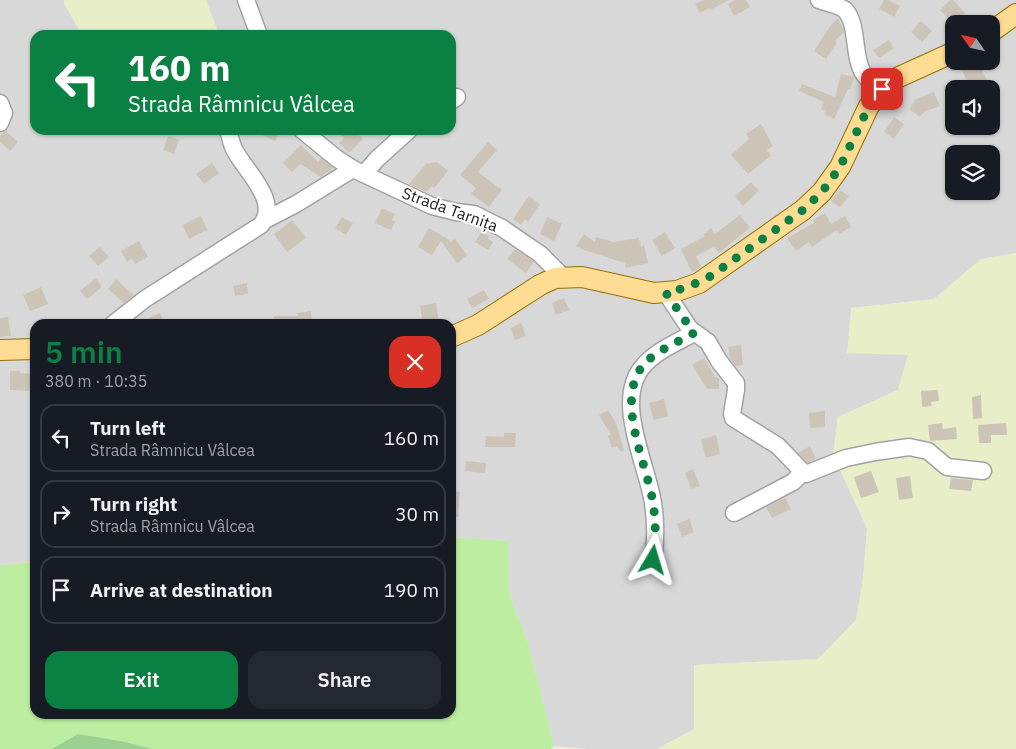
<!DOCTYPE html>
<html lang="en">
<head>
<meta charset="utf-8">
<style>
	body { margin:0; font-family:"IBM Plex Sans",sans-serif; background:#242831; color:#f1f3f6; height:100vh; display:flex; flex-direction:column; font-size:19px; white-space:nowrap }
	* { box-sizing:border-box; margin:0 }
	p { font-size:16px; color:#9ea1a6 }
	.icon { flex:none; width:28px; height:28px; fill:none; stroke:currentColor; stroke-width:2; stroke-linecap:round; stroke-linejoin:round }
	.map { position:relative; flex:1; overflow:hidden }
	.drawer { position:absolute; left:30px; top:319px; width:426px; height:400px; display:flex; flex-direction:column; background:#171b24; border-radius:15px; box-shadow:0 1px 4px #0004 }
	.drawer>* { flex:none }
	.guide { position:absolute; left:30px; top:30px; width:426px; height:105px; border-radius:15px; box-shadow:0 1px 4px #0004; background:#0b8043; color:#fff; overflow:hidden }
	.needle { width:32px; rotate:304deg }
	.tools { position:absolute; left:945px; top:15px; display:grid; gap:10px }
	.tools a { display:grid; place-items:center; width:55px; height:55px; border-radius:10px; background:#171b24; box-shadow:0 1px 4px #0004; font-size:25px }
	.pin { position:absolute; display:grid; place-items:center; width:42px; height:42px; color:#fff; margin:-21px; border-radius:10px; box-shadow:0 2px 8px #0006 }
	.me { position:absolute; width:55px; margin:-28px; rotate:7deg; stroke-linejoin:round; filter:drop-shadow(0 0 4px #0008) }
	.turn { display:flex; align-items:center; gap:18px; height:105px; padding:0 15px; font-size:22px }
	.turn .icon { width:65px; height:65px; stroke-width:2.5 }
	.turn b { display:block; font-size:35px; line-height:42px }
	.round { display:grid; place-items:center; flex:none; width:52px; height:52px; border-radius:15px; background:#242831 }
	.summary { display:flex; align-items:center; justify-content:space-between; height:85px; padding:0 15px }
	h1 { font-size:30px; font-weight:600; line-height:38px; color:#0b8043 }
	.cta { display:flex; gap:10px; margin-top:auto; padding:10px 15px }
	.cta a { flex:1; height:58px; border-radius:15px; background:#0b8043; color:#fff; font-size:20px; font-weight:600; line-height:58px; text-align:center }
	.cta a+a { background:#242831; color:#f1f3f6 }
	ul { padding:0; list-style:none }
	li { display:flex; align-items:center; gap:15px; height:68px; margin:0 10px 8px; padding:0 5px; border:2px solid #363941; border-radius:15px }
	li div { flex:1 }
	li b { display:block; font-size:19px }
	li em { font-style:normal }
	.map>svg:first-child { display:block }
	.residential { fill:#d9d8d8; fill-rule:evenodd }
	.farmland { fill:#e7eec8 }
	.grass { fill:#bdeda0 }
	.forest { fill:#9cd090 }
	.building { fill:#cdc4b8 }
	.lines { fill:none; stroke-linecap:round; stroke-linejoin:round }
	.minor-casing { stroke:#a2a2a2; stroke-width:19 }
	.major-casing { stroke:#927100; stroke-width:22 }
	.minor { stroke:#fff; stroke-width:16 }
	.major { stroke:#ffdc93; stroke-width:20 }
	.route { stroke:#0b8043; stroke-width:9; stroke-dasharray:0 16.2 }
	.labels { text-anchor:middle; stroke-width:4; stroke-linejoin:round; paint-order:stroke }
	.street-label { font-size:16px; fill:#1b1b1b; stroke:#fff }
</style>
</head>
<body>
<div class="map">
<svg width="1016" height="749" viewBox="0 0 1016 749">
	<rect width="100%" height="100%" fill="#edeadf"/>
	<!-- residential -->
	<path class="residential" d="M0 0H64V3L82 35H35V130H451V35H219L206 0H1016V253L981 259 934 299 851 308 908 355 898 390 838 417 833 455 867 528 863 579 856 620 818 659 694 665V729L657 749H589L554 746 528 643 509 593 508 541 451 537V324H35V562L0 565ZM954 24H991V61H954ZM954 89H991V126H954ZM954 154H991V191H954Z"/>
	<!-- farmland -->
	<g class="farmland">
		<path d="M64 0H206L219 35H82L64 3Z"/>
		<path d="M1016 253V749H657L694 729V665L818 659 856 620 863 579 867 528 833 455 838 417 898 390 908 355 847 353 851 308 934 299 981 259Z"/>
	</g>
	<!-- grass -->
	<path class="grass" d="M451 537 508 541 509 593 528 643 554 746 551 749H152L121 741 78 734 52 749H0V565L35 562V714H451Z"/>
	<!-- forest -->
	<path class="forest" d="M78 734 121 741 152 749H52Z"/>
	<!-- building -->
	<g class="building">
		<path d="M703 0H729L710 10 709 8 700 13 695 4Z"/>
		<path d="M735 0H746L750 7 734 16 728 4Z"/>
		<path d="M884 0H888L900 6 894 17 879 9Z"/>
		<path d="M950 0H953L965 13 954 24 940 10Z"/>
		<path d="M838 18 844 32 835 41 837 43 826 59 814 51 830 26Z"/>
		<path d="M921 21 932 31 922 42 911 32Z"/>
		<path d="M889 40 894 48 879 58 873 50Z"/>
		<path d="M978 62 988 82 971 89 962 71Z"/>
		<path d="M841 74 854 77 850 90 848 89 834 119 824 114 825 111 821 109 824 102 799 91 802 84 835 97Z"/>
		<path d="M934 92 940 106 924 112 920 117 909 109 916 99Z"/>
		<path d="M894 117 904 124 894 139 884 132Z"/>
		<path d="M761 124 773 146 767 150 771 156 748 174 731 155 749 139 746 134Z"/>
		<path d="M252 130H280L275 141Z"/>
		<path d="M337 130H354L363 139 349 153 339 143 344 138Z"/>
		<path d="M6 131 18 142 10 151 0 142V135Z"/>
		<path d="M168 136 179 140 174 154 163 150Z"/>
		<path d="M488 142 497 150 478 172 502 190 489 207 471 194 476 188 460 175Z"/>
		<path d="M301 145 318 162 321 158 333 168 332 170 321 177 300 164 292 172 283 163Z"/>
		<path d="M437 162 448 171 434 188 432 186 426 192 409 184 426 164Z"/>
		<path d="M212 163 219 173 204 184 196 174Z"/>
		<path d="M751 182 759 191 743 206 735 196Z"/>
		<path d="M840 190 849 196 840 207 831 201Z"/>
		<path d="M529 196 540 204 528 222 525 219 521 225 513 219Z"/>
		<path d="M382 208 395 214 392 220 395 222 391 230 375 223Z"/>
		<path d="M825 213 831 224 845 216 851 227 839 234 837 230 812 247 809 242 796 251 787 238 814 223 813 220Z"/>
		<path d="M740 215 750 228 719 253 714 247 696 256 701 267 692 272 681 249 705 236 704 234 711 228 715 234Z"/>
		<path d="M201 216 207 230 189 239 182 225Z"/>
		<path d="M342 217 353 223 346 235 335 228Z"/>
		<path d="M547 217 562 224 554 241 540 234Z"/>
		<path d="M292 220 306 238 287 252 274 234Z"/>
		<path d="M429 228 451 241 455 239 467 255 457 263 441 241 432 255 418 247Z"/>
		<path d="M482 231 489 236 488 239 493 242 488 250 475 242Z"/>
		<path d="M665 232 675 248 662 256 652 240Z"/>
		<path d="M584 234 595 242 596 237 614 242 639 238 641 247 644 245 648 263 626 268 625 263 581 249 576 246Z"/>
		<path d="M139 241 148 257 135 264 132 258 127 262 121 251Z"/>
		<path d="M100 247 109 257 98 266 89 256Z"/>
		<path d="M515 249 534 262 526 273 507 259Z"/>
		<path d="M96 278 102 287 87 299 80 291Z"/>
		<path d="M116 279 133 295 124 303 108 289Z"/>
		<path d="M247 283 248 294 235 296 233 286Z"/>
		<path d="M41 287 48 304 30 311 23 295Z"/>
		<path d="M484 290 489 299 472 308 467 299Z"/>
		<path d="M564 298 569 310 556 315 552 303Z"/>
		<path d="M436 303 439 323 423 324 420 306Z"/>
		<path d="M311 311 312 324H274V316H298L297 313Z"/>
		<path d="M160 313 165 324H136Z"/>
		<path d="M8 317 11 336 0 337V318Z"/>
		<path d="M521 323 526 336 515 340 511 328Z"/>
		<path d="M741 345 743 365 735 366 730 358 728 347Z"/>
		<path d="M704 358 715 377 719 378V389H707L692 365Z"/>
		<path d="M10 371H20V373L32 374V376H35V391L10 390Z"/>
		<path d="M938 390 939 401 931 402 932 406 922 407 921 391Z"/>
		<path d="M981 395 982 418 973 419 972 397Z"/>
		<path d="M664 399 668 416 654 420 649 403Z"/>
		<path d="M608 410 616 423 624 450 621 452 617 446 612 448 608 436 611 435 599 415Z"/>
		<path d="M825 411V427L810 428 809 413Z"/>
		<path d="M942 423 943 429 956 427 957 439 930 441 928 425Z"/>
		<path d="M1006 423 1007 435H991V443H979L978 425Z"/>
		<path d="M504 433H516L515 447H485L486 436 504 437Z"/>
		<path d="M716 435 720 454 706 458 701 440Z"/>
		<path d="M810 446 816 459 808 463 798 453Z"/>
		<path d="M466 461 486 463 485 473 465 471Z"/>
		<path d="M693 469 700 486 691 489 685 473Z"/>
		<path d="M871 471 879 492 861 498 854 477Z"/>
		<path d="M910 476 913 498 899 500 896 478Z"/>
		<path d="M951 478 973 480 971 491 949 489Z"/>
		<path d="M451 491 460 492 458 517 451 516Z"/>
		<path d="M785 498 791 509 772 518 766 507Z"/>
		<path d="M689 519 694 532 682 537 677 524Z"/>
	</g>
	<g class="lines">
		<!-- minor casing -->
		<g class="minor-casing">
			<g id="minor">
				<path d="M246 0 259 35"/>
				<path d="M819 0C827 3 839 5 845 10 858 23 853 55 862 71 866 79 874 84 882 89"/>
				<path d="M451 101 457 97"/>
				<path d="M0 103 4 113 0 123"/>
				<path d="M302 130 336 158 353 169 432 206 456 212 474 214 502 228 540 254 563 277"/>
				<path d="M364 174 377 159 409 130"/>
				<path d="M265 220 296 204 353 169"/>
				<path d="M666 293 690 329 708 342 719 361 736 383V390L732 414 733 418 778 446 803 472 806 474 846 458 875 452 909 447 928 451 947 467 983 471"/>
				<path d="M113 324 145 299 261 225C281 201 244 170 234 149 231 143 230 136 228 130"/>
				<path d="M734 513 793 482 803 472"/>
				<path d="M653 560C656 541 656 523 653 503 647 463 612 398 645 364 658 350 678 342 694 333"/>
			</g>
		</g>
		<!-- major casing -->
		<g class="major-casing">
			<g id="major">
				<path d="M991 32 1016 14"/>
				<path d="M451 337 478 325 540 285 555 278 582 277 654 293 677 291 699 283 803 210 822 192 840 167 869 106 882 89 899 77 954 52"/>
				<path d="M0 350 35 349"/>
			</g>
		</g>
		<!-- minor -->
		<use href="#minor" class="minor"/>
		<!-- major -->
		<use href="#major" class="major"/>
	</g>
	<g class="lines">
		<!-- route -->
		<path class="route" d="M653 560C656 541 656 523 653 503 647 463 613 398 645 363 658 350 678 342 694 333L666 293 688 287 711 276 803 210 822 192 840 167 869 106 882 89"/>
	</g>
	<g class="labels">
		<!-- street labels -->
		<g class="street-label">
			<text transform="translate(450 209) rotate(20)" y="6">Strada Tarnița</text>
		</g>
	</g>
</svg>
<div class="tools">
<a><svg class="needle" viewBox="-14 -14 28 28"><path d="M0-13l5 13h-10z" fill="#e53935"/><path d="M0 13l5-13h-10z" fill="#9ea1a6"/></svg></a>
<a><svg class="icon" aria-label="sound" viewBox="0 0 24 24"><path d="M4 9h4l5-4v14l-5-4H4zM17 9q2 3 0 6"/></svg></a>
<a><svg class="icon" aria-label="layers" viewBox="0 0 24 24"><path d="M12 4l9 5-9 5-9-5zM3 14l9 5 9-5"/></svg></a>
</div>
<div class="pin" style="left:882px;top:89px;background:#d93025"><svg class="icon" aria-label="arrive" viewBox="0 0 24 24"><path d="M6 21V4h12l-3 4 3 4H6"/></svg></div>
<svg class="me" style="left:653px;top:560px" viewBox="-20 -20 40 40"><path d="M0-17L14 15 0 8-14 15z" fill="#0b8043" stroke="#fff" stroke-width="4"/></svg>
<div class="guide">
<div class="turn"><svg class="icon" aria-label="left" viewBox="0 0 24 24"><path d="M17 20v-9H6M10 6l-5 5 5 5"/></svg><div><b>160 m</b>Strada Râmnicu Vâlcea</div></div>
</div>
<section class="drawer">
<div class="summary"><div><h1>5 min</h1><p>380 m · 10:35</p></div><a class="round" style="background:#d93025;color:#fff"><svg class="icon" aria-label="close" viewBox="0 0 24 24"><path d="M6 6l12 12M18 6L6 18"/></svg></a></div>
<ul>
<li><svg class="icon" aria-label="left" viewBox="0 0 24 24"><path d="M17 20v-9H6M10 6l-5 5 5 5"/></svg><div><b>Turn left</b><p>Strada Râmnicu Vâlcea</p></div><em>160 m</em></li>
<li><svg class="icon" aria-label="right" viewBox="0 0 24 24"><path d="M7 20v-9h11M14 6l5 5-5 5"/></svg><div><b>Turn right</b><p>Strada Râmnicu Vâlcea</p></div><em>30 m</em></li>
<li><svg class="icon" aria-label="arrive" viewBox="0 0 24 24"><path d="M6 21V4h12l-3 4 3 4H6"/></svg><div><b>Arrive at destination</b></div><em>190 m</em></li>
</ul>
<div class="cta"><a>Exit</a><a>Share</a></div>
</section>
</div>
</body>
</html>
